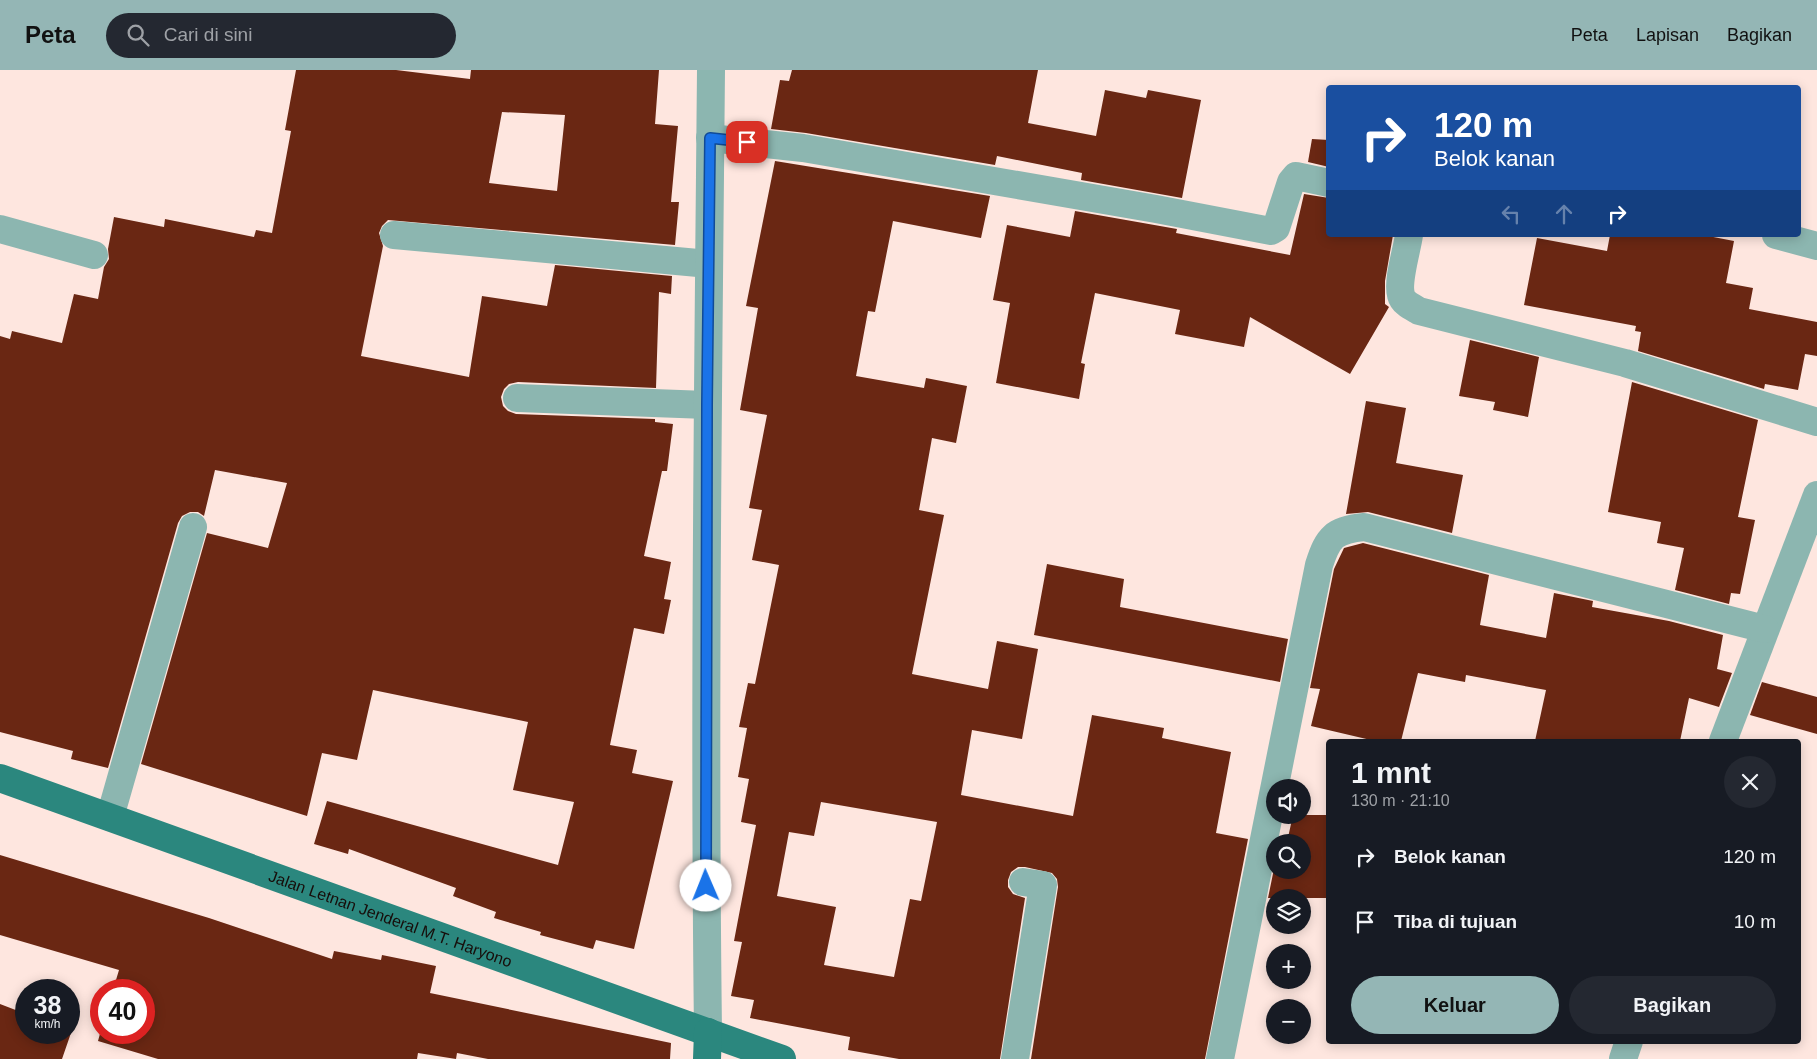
<!DOCTYPE html>
<html lang="id">
<head>
<meta charset="utf-8">
<style>
	body { margin:0; font-family:Arial,sans-serif; background:#242831; color:#f1f3f6; height:100vh; display:flex; flex-direction:column; font-size:19px; white-space:nowrap }
	* { box-sizing:border-box; margin:0 }
	p { font-size:16px; color:#9ea1a6 }
	.icon { flex:none; width:28px; height:28px; fill:none; stroke:currentColor; stroke-width:2; stroke-linecap:round; stroke-linejoin:round }
	.map { position:relative; flex:1; overflow:hidden }
	.panel { position:absolute; left:1326px; top:669px; width:475px; height:305px; display:flex; flex-direction:column; background:#171b24; border-radius:5px; box-shadow:0 2px 12px #0003 }
	.panel>* { flex:none }
	.hud { position:absolute; left:1326px; top:15px; width:475px; height:152px; border-radius:5px; box-shadow:0 2px 12px #0003; background:#1a4fa0; color:#fff; overflow:hidden }
	.buttons { position:absolute; left:1266px; top:709px; display:grid; gap:10px }
	.buttons a { display:grid; place-items:center; width:45px; height:45px; border-radius:50%; background:#171b24; box-shadow:0 2px 12px #0003; font-size:25px }
	.speed { position:absolute; left:15px; top:909px; display:flex; gap:10px; font-size:25px; font-weight:700; text-align:center }
	.speed>* { display:grid; place-content:center; width:65px; height:65px; border-radius:50%; background:#171b24; box-shadow:0 2px 12px #0003; line-height:1 }
	.speed small { font-size:12px; font-weight:400 }
	.speed .limit { border:8px solid #d22; background:#fff; color:#111 }
	.pin { position:absolute; display:grid; place-items:center; width:42px; height:42px; color:#fff; margin:-21px; border-radius:10px; box-shadow:0 2px 8px #0006 }
	.me { position:absolute; width:55px; margin:-28px; rotate:359deg; stroke-linejoin:round; filter:drop-shadow(0 0 4px #0008) }
	.turn { display:flex; align-items:center; gap:18px; height:105px; padding:0 25px; font-size:22px }
	.turn .icon { width:65px; height:65px; stroke-width:2.5 }
	.turn b { display:block; font-size:35px; line-height:42px }
	.lanes { display:flex; align-items:center; height:48px; padding:0 25px; background:#0003; justify-content:center; gap:25px; direction:ltr }
	.lanes .off { opacity:.35 }
	.round { display:grid; place-items:center; flex:none; width:52px; height:52px; border-radius:26px; background:#242831 }
	.headline { display:flex; align-items:center; justify-content:space-between; height:85px; padding:0 25px }
	h1 { font-size:30px; font-weight:700; line-height:38px }
	.action { display:flex; gap:10px; margin-top:auto; padding:10px 25px }
	.action a { flex:1; height:58px; border-radius:30px; background:#94b6b5; color:#111; font-size:20px; font-weight:700; line-height:58px; text-align:center }
	.action a+a { background:#242831; color:#f1f3f6 }
	ul { padding:0; list-style:none }
	li { display:flex; align-items:center; gap:15px; height:65px; padding:0 25px }
	li div { flex:1 }
	li b { display:block; font-size:19px }
	li em { font-style:normal }
	header { display:flex; align-items:center; gap:30px; box-sizing:border-box; height:70px; padding:0 25px; background:#94b6b5; color:#111 }
	header strong { font-size:24px }
	nav { display:flex; gap:28px; margin-inline-start:auto; font-size:18px }
	.search { width:350px; height:45px; background:#242831; display:flex; align-items:center; gap:12px; box-sizing:border-box; padding:0 18px; border-radius:28px; color:#9ea1a6; font-size:19px }
	.map>svg:first-child { display:block }
	.building { fill:#6a2713; fill-rule:evenodd }
	.lines { fill:none; stroke-linecap:round; stroke-linejoin:round }
	.minor { stroke:#8cb6b0; stroke-width:28 }
	.major { stroke:#2b877e; stroke-width:28 }
	.route-casing { stroke:#114b97; stroke-width:12 }
	.route { stroke:#1a73e8; stroke-width:9 }
	.labels { text-anchor:middle; stroke-width:5; stroke-linejoin:round; paint-order:stroke }
	.street-label { font-size:16px; fill:#170d0a; stroke:#fee6df }
</style>
</head>
<body>
<header>
<strong>Peta</strong>
<div class="search"><svg class="icon" aria-label="search" viewBox="0 0 24 24"><circle cx="10" cy="10" r="6"/><path d="M15 15l6 6"/></svg>Cari di sini</div>
<nav><a>Peta</a><a>Lapisan</a><a>Bagikan</a></nav>
</header>
<div class="map">
<svg width="1817" height="989" viewBox="0 0 1817 989">
	<rect width="100%" height="100%" fill="#fee6df"/>
	<!-- building -->
	<g class="building">
		<path d="M296 0H396L470 9 471 0H659L655 54 678 56 671 132H679L675 175 388 150 382 156 379 163 383 176 361 286 469 307 482 226 547 236 555 195 672 206 671 224 659 222 656 318 518 312 509 314 504 319 501 327 503 336 508 341 516 344 655 349V352L673 354 667 401H662L644 486 671 492 664 529 671 530 664 564 634 558 610 675 637 680 632 703 673 711 634 879 596 870 593 879 540 865 541 862 494 848 496 842 453 826 456 818 349 779 348 784 314 774 327 731 558 795 574 732 513 720 528 652 373 620 357 690 322 683 307 746 141 694 207 463 268 478 287 413 215 400 204 446 198 442H190L182 446 178 453 108 698 71 689 73 681 0 662V266L10 269 12 261 62 273 74 224 98 229 104 197 109 189 108 179 114 147 164 157 165 149 254 167 256 160 272 163 291 61 285 60ZM502 42 565 45 557 121 489 113Z"/>
		<path d="M792 0H1038L1028 53 1096 66 1105 20 1146 28 1148 20 1201 30 1182 128 1081 110 1082 103 997 86 995 95 806 63 771 59 780 10 789 11Z"/>
		<path d="M1312 69 1329 70V97L1308 92Z"/>
		<path d="M775 91 990 126 981 168 893 151 875 242 868 241 856 306 924 318 926 308 967 316 956 373 932 368 919 440 944 445 912 604 988 619 997 571 1038 579 1022 669 972 660 961 725 1073 746 1092 645 1164 658 1162 668 1231 682 1216 763 1248 769 1205 989H1031L1058 817 1057 809 1052 803 1025 797H1018L1011 802 1008 810V817L1013 824 1025 828 1000 989H899L848 980 850 967 750 948 754 930 731 926 742 872 734 871 756 755 741 752 749 709 738 707 747 658 739 657 748 613 755 614 779 495 752 490 762 440 749 438 767 345 740 340 758 238 746 236ZM821 732 937 752 921 831 910 829 894 907 824 895 836 837 777 826 789 762 814 766Z"/>
		<path d="M1304 124 1329 128V165H1393L1385 211V234L1389 237 1350 304 1250 247 1244 277 1175 264 1180 240 1095 223 1081 293 1085 294 1079 329 996 313 1010 233 993 230 1007 155 1070 167 1075 141 1177 159 1176 163 1290 185Z"/>
		<path d="M1610 165H1703L1734 171 1726 213 1753 218 1749 239 1817 252V286L1805 284 1798 320 1765 314 1764 319 1638 281 1641 262 1635 261 1636 256 1524 235 1537 168 1607 181Z"/>
		<path d="M1470 270 1539 287 1528 347 1493 340 1495 332 1459 326Z"/>
		<path d="M1632 312 1758 350 1738 447 1755 450 1740 524 1731 523 1729 534 1675 520 1684 478 1657 473 1661 452 1608 442Z"/>
		<path d="M1366 331 1406 338 1396 393 1463 405 1452 463 1368 442 1346 444Z"/>
		<path d="M1363 473 1489 505 1480 555 1546 568 1554 523 1593 531 1592 537 1669 551 1723 565 1717 599 1732 603 1719 637 1689 628 1680 671H1535L1546 620 1466 605 1465 612 1418 603 1401 671H1375L1311 656 1320 619 1310 618 1334 499 1344 478Z"/>
		<path d="M1047 494 1124 509 1120 537 1288 569 1280 612 1034 565Z"/>
		<path d="M1762 612 1817 627V664L1750 645Z"/>
		<path d="M1293 745H1329V828H1268L1275 794V800H1302V772H1287Z"/>
		<path d="M0 785 209 848 332 889 334 881 381 890 382 885 436 896 430 923 671 973 670 989H488L457 983 456 989 418 983 417 989H158L98 971 101 960V962H144V920H113L119 900 0 865Z"/>
		<path d="M0 934 26 944V962H69V958L72 960 62 989H0Z"/>
	</g>
	<g class="lines">
		<!-- minor -->
		<g class="minor">
			<path d="M710 68 803 78 1156 139 1271 161 1276 158 1291 112 1296 106 1329 113"/>
			<path d="M0 159 94 185"/>
			<path d="M394 165 709 194"/>
			<path d="M1409 165C1407 180 1397 211 1401 225 1403 233 1412 237 1419 241L1625 293 1817 352"/>
			<path d="M1776 165 1817 176"/>
			<path d="M517 328 707 335"/>
			<path d="M1723 671 1817 425"/>
			<path d="M110 747 193 457"/>
			<path d="M708 962C704 641 708 321 711 0"/>
			<path d="M1015 989 1043 815 1023 812"/>
			<path d="M1220 989 1319 495C1328 467 1334 460 1364 457L1765 559"/>
			<path d="M1623 989 1629 971"/>
		</g>
		<!-- major -->
		<g class="major">
			<path id="s1" d="M0 708 782 989"/>
			<path d="M707 989 708 962"/>
		</g>
	</g>
	<g class="lines">
		<!-- route casing -->
		<g class="route-casing">
			<path id="route" d="M706 816 707 335 710 68 747 72"/>
		</g>
		<!-- route -->
		<use href="#route" class="route"/>
	</g>
	<g class="labels">
		<!-- street labels -->
		<g class="street-label">
			<text dy="6" stroke="none"><textPath href="#s1" startOffset="415">Jalan Letnan Jenderal M.T. Haryono</textPath></text>
		</g>
	</g>
</svg>
<div class="buttons">
<a><svg class="icon" aria-label="sound" viewBox="0 0 24 24"><path d="M4 9h4l5-4v14l-5-4H4zM17 9q2 3 0 6"/></svg></a>
<a><svg class="icon" aria-label="search" viewBox="0 0 24 24"><circle cx="10" cy="10" r="6"/><path d="M15 15l6 6"/></svg></a>
<a><svg class="icon" aria-label="layers" viewBox="0 0 24 24"><path d="M12 4l9 5-9 5-9-5zM3 14l9 5 9-5"/></svg></a>
<a>+</a>
<a>−</a>
</div>
<div class="speed"><div>38<small>km/h</small></div><div class="limit">40</div></div>
<div class="pin" style="left:747px;top:72px;background:#d93025"><svg class="icon" aria-label="arrive" viewBox="0 0 24 24"><path d="M6 21V4h12l-3 4 3 4H6"/></svg></div>
<svg class="me" style="left:706px;top:816px" viewBox="-20 -20 40 40"><circle r="19" fill="#fff"/><path d="M0-13L10 11 0 6-10 11z" fill="#1a73e8"/></svg>
<div class="hud">
<div class="turn"><svg class="icon" aria-label="right" viewBox="0 0 24 24"><path d="M7 20v-9h11M14 6l5 5-5 5"/></svg><div><b>120 m</b>Belok kanan</div></div>
<div class="lanes"><svg class="icon off" aria-label="left" viewBox="0 0 24 24"><path d="M17 20v-9H6M10 6l-5 5 5 5"/></svg><svg class="icon off" aria-label="ahead" viewBox="0 0 24 24"><path d="M12 20V5M6 11l6-6 6 6"/></svg><svg class="icon" aria-label="right" viewBox="0 0 24 24"><path d="M7 20v-9h11M14 6l5 5-5 5"/></svg></div>
</div>
<section class="panel">
<div class="headline"><div><h1>1 mnt</h1><p>130 m · 21:10</p></div><a class="round"><svg class="icon" aria-label="close" viewBox="0 0 24 24"><path d="M6 6l12 12M18 6L6 18"/></svg></a></div>
<ul>
<li><svg class="icon" aria-label="right" viewBox="0 0 24 24"><path d="M7 20v-9h11M14 6l5 5-5 5"/></svg><div><b>Belok kanan</b></div><em>120 m</em></li>
<li><svg class="icon" aria-label="arrive" viewBox="0 0 24 24"><path d="M6 21V4h12l-3 4 3 4H6"/></svg><div><b>Tiba di tujuan</b></div><em>10 m</em></li>
</ul>
<div class="action"><a>Keluar</a><a>Bagikan</a></div>
</section>
</div>
</body>
</html>
